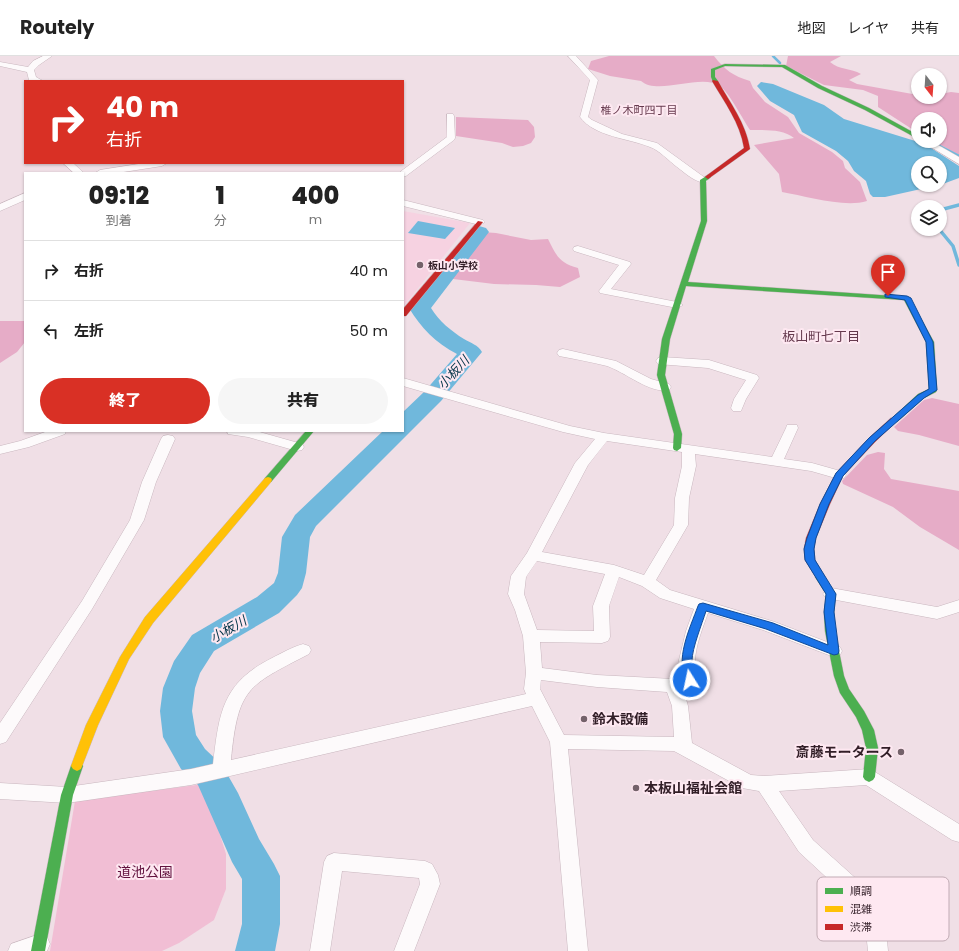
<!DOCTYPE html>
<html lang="ja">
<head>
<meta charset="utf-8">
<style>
	body { margin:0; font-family:Poppins,"Noto Sans JP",sans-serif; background:#f6f6f6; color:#222; height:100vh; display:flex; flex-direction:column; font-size:15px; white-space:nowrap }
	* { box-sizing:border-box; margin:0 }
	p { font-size:13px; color:#767676 }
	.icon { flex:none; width:22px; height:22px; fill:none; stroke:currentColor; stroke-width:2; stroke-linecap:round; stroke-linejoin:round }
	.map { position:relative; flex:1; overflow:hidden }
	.details { position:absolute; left:24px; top:116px; width:380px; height:260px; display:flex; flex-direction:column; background:#fff; border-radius:0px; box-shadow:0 1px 3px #0004 }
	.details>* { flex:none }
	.banner { position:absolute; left:24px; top:24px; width:380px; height:84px; border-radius:0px; box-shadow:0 1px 3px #0004; background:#d93025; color:#fff; overflow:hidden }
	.needle { width:26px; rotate:163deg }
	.fabs { position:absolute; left:911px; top:12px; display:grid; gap:8px }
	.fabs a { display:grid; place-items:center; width:36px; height:36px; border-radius:50%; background:#fff; box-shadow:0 1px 3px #0004; font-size:20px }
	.pin { position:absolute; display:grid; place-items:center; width:34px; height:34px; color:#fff; margin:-41px -17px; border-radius:50% 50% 50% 0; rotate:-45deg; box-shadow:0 0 4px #0007 }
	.pin .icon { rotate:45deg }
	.me { position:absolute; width:44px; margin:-22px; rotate:350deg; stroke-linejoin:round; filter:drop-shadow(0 0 3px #0008) }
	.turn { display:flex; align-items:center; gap:14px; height:84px; padding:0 16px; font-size:18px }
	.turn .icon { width:52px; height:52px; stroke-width:2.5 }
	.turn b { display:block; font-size:28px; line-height:34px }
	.eta { display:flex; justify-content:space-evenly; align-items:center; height:68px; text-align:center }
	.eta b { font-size:24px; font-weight:800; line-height:28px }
	.primary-button { display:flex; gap:8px; margin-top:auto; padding:8px 16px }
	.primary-button a { flex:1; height:46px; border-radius:24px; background:#d93025; color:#fff; font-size:16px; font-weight:800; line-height:46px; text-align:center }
	.primary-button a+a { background:#f6f6f6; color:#222 }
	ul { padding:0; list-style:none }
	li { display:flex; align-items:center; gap:12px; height:60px; padding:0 16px; border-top:1px solid #e0e0e0 }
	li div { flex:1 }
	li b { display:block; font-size:15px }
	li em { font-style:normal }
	header { display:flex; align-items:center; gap:24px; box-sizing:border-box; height:56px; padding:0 20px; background:#fff; border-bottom:1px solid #e0e0e0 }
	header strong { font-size:19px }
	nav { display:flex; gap:22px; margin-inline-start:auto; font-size:14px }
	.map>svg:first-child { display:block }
	.built { fill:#f6d2e1 }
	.green { fill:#f1bed4 }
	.forest { fill:#e6acc7 }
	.water { fill:#70b8dc }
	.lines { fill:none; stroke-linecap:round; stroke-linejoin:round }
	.stream-far1 { stroke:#70b8dc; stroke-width:2.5 }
	.stream { stroke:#70b8dc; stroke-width:3.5 }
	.river { fill:#70b8dc; fill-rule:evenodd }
	.street-casing { stroke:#c9b7bf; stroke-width:1 }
	.fast-casing { stroke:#c9b7bf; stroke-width:1 }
	.slow-casing { stroke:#c9b7bf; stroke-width:1 }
	.jam-casing { stroke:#c9b7bf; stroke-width:1 }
	.street { fill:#fdfafb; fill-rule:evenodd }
	.fast { fill:#4caf50; fill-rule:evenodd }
	.slow { fill:#ffc107; fill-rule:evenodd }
	.jam { fill:#c62828; fill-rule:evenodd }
	.route { fill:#1a73e8; stroke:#114b97 }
	.poi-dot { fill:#74626a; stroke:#fee8f1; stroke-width:1.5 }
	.labels { text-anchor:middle; stroke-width:4; stroke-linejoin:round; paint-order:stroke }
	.far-poi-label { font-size:10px; font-weight:bold; fill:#321e27; stroke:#fee8f1; text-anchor:start }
	.far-neighbourhood-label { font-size:11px; fill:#663a4e; stroke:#fee8f1 }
	.neighbourhood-label { font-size:13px; fill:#663a4e; stroke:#fee8f1 }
	.water-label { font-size:13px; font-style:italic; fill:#013347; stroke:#fee8f1 }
	.near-poi-label { font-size:14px; font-weight:bold; fill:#321e27; stroke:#fee8f1; text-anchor:start }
	.near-park-label { font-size:14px; fill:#62123e; stroke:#fee8f1 }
	.key { fill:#fee8f1; stroke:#c1abb4; stroke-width:1 }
	.key-label { font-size:11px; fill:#321e27 }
</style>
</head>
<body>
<header>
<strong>Routely</strong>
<nav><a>地図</a><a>レイヤ</a><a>共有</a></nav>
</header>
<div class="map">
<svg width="959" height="895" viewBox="0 0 959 895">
	<rect width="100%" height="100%" fill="#f0dfe6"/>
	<!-- built -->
	<path class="built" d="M403 155 470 167 403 251Z"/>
	<!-- green -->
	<path class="green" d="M204 728 226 798V833L214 864 179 887 162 895H50L75 745Z"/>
	<!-- forest -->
	<g class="forest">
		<path d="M609 0H714C725 14 733 20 750 25L753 32 765 46 788 61 799 77 832 96 843 105 845 112 860 126 867 145C844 152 806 140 782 136L779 118 754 89 794 82C783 73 764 74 750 74 744 65 728 35 720 30 701 17 658 40 641 25L610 20 588 13 591 5Z"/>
		<path d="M788 0H841L830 6C839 14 851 12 861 18L849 24 857 28 918 39V41H940V38L951 36 959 37V99L933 85H940V63H918V77L878 51V40L863 34 824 29 786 10Z"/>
		<path d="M456 61 528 64 534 71 535 81 531 87 523 90 513 91 502 87 456 80Z"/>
		<path d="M482 176 496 177 531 184 548 183C556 199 559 207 578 212L580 221 560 231 536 229 494 228 445 222Z"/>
		<path d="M0 265H25V286L17 296 0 307Z"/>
		<path d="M932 342 959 348V390L919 379 898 375 894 371 924 344Z"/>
		<path d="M878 396 885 397 884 413 891 423 959 435V494L920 471 893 451 843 428 842 425 867 399Z"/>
	</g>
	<!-- water -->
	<g class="water">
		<path d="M761 26 773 28 824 49 844 63 925 88 959 110V122L940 129V107H918V129H939L885 141H873L870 138 866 125 854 115 848 105 836 95 802 76 794 59 770 45 757 30Z"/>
		<path d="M418 165 455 172 445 183 408 177Z"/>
	</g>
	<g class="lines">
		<!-- stream-far1 -->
		<g class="stream-far1">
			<path d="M773 0 780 7"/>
			<path d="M930 85 959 100"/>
		</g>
		<!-- stream -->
		<g class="stream">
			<path d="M940 154 959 149"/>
			<path d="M939 173 953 190 959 209"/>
		</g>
		<!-- river -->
		<path class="river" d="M479 170 486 172 489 176 431 252C439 265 451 275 464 283 471 287 478 289 482 296L441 345 316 470 310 481 306 517 302 532 297 539 279 557 214 595 200 617 195 632 192 655 196 679 205 693 222 709 238 737 259 783 274 808 280 820V868L275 895H235L242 868V823L232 806 198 729 181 713 163 681 160 655 163 632 174 605 192 579 257 541 274 527 278 517 282 481 295 459 383 375H403V356L425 335 457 298C436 287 421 272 409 252L472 172Z"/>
		<!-- street casing -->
		<g class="street-casing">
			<g id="street">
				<path d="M43 0H52L39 9 34 14 36 21 43 25 29 24 27 16 0 10V6L28 11 33 5Z"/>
				<path d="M568 0H576L598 24 588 61 592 64 622 78 657 87 708 124 706 126C696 128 684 116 677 111 669 105 659 94 650 91 628 82 595 81 580 61L590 24Z"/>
				<path d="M447 58H453L454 60 455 82 454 84 406 120 403 121V117L400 116 447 81Z"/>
				<path d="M921 85H931L959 101V108Z"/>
				<path d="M63 107H73L84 117H74Z"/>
				<path d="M145 107H167L162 110 117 117H95L100 114Z"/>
				<path d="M25 137V144L0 155V148Z"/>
				<path d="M403 144 483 164 485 166 480 169 403 150Z"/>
				<path d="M578 190 630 206 631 208 611 233 677 246 683 249 677 252 600 237 599 235 619 209 574 195 573 193 574 191Z"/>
				<path d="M563 293 616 305 651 323 669 328 671 331 669 334C650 338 625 316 607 310 591 306 575 303 559 300L557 297 559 294Z"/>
				<path d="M662 301 709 304 757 319 759 322 746 343 741 355H733L731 352 734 343 746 324 708 312 658 308 656 305 658 302Z"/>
				<path d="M403 322 570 370 604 377 772 401 786 372 787 369H797L798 372 784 403 812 407 844 416 846 419 844 422 839 423 811 415 695 398 696 410 689 442 688 469 656 524 670 534 775 566 840 591 842 595 840 599 834 601 763 574 708 557C703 571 696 588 695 604 695 612 700 620 696 629L683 633 688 650 692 687 751 719 764 720 869 713 875 716 959 768V786L952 784 866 729 779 735 813 784 881 845 884 852 888 895H868L864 856 799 796 759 735 742 732 674 695 568 693 588 895H568L550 686 532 650 191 729 67 747 0 743V727L67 731 191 713 213 708C219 657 222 627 272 602 282 597 292 591 303 588L309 590 311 594 309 598C247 630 238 632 231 704L526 638 524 633 526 617 523 580 515 554 508 538 511 520 527 497 575 407 595 383 563 376 403 330ZM607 385 682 396V410L675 442 674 469 644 519 614 509 542 496 588 409ZM537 505 605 518 593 550 594 575 537 574 524 538 526 521ZM619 521 642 530 660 542 694 553 686 575 679 604 681 621 673 623 597 619 542 612 540 586 602 587 608 585 610 581 609 550ZM541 624 597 631 667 636 672 650 674 681 564 679 540 633Z"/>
				<path d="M48 375H66L65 378 29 391 0 398V390L20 385Z"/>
				<path d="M227 375H256L302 388 304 391 302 394 297 395 248 381 228 378Z"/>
				<path d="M168 379 173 380 175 383 156 426 144 464 92 553 6 686 0 688V667L82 545 130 464 142 426 161 383 163 380Z"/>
				<path d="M831 532 937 551 959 544V556L937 563 826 542 823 538 826 534Z"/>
				<path d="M334 797 425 805 432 808 438 819 440 828 414 895H394L420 828 419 822 342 815 330 895H310L324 806 327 800Z"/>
				<path d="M40 878 47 881 50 888 47 895H8L11 888Z"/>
			</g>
		</g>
		<!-- fast casing -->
		<g class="fast-casing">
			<g id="fast">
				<path d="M725 8 785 9 822 30 869 52 918 79V83L865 54 818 32 782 11 725 10 715 14V21L718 25 713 26 711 21V13Z"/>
				<path d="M708 119 711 121 706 125 707 165 688 226 909 241 934 286 937 334 936 336 924 342 897 366H891L890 364 918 338 929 333 926 286 904 244 686 230 670 283 665 319 682 378 681 392 677 395 674 394 673 392 674 378 657 319 662 283 701 165 700 124Z"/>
				<path d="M306 375H314L271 426H265L264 424 265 422Z"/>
				<path d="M820 518 823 519 836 538 834 556 835 575 844 620 849 633 864 655 874 674 878 692 875 721 873 724 869 726 865 724 863 721 866 692 862 674 856 661 840 637 834 620 825 575 824 556 826 538 815 521 817 519Z"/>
				<path d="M77 705 81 707 83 710 73 739 45 895H31L61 739 71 710 73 707Z"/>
			</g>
		</g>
		<!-- slow casing -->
		<g class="slow-casing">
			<path id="slow" d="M268 421 271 422 272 424 271 426 153 567 129 603 98 669 81 713 77 715 73 713 71 710 86 669 120 601 145 561 265 422Z"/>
		</g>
		<!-- jam casing -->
		<g class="jam-casing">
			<g id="jam">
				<path d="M713 24 718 25C730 47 746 67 750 93L708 123 705 121 706 120 744 92C740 67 725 47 712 25Z"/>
				<path d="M478 165 483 166 406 260H403V253Z"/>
				<path d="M891 362H897L898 364 875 386 843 420 830 448 816 482 814 493 815 504 825 521 823 523H817L805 504 804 493 806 482 820 448 836 417 869 382Z"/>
			</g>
		</g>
		<!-- street -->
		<use href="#street" class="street"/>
		<!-- fast -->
		<use href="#fast" class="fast"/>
		<!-- slow -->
		<use href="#slow" class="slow"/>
		<!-- jam -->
		<use href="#jam" class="jam"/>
	</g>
	<!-- route -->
	<path class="route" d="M885 238 907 240 911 242 933 286 937 334 924 342 875 385 843 420 829 448 816 482 814 493 815 504 836 538 834 556 839 595 838 598 834 599 766 573 706 555C702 568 692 592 692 605 692 612 698 620 694 627L690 628 687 627C674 604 690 572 698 550L699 548 703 547 773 567 828 589 824 556 826 538 805 504 804 493 807 482 820 448 836 417 869 382 918 339 929 333 926 286 905 244 885 241Z"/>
	<!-- markers -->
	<g class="poi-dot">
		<circle cx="420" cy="209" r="4"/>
		<circle cx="584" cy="663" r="4"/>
		<circle cx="901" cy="696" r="4"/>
		<circle cx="636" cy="732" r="4"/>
	</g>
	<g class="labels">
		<!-- far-poi labels -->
		<g class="far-poi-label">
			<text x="428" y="213">板山小学校</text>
		</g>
		<!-- far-neighbourhood labels -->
		<g class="far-neighbourhood-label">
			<text x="639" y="58">椎ノ木町四丁目</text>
		</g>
		<!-- neighbourhood labels -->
		<g class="neighbourhood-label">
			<text x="821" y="285">板山町七丁目</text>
		</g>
		<!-- water labels -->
		<g class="water-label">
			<text transform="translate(453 316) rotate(-47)" y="5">小板川</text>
			<text transform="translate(228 573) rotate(-30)" y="5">小板川</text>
		</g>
		<!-- near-poi labels -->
		<g class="near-poi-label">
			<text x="592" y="668">鈴木設備</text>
			<text x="893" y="701" text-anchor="end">斎藤モータース</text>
			<text x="644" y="737">本板山福祉会館</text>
		</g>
		<!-- near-park labels -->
		<g class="near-park-label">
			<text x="145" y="821">道池公園</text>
		</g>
	</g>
	<!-- legend -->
	<rect x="817" y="821" width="132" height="64" rx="6" class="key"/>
	<rect x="825" y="832" width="18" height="6" fill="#4caf50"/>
	<rect x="825" y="850" width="18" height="6" fill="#ffc107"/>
	<rect x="825" y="868" width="18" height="6" fill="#c62828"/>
	<g class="key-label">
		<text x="850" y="839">順調</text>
		<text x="850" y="857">混雑</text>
		<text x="850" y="875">渋滞</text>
	</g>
</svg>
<div class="fabs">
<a><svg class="needle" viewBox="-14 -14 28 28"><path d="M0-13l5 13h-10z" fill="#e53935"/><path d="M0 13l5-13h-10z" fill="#767676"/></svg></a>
<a><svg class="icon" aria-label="sound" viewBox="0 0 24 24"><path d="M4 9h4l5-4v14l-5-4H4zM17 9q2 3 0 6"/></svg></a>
<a><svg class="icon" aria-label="search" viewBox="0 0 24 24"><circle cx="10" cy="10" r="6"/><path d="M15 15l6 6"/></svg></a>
<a><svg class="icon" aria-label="layers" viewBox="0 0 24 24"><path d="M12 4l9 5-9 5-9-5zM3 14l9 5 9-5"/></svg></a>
</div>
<div class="pin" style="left:888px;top:240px;background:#d93025"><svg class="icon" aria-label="arrive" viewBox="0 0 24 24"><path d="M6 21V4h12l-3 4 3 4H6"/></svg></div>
<svg class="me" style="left:690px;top:624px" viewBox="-20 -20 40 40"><circle r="17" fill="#1a73e8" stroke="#fff" stroke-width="3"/><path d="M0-11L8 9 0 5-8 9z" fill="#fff"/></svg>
<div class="banner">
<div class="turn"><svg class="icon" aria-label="right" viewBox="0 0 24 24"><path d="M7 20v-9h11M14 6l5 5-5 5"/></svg><div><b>40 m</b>右折</div></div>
</div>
<section class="details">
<div class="eta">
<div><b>09:12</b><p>到着</p></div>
<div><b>1</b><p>分</p></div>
<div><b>400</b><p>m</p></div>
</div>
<ul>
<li><svg class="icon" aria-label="right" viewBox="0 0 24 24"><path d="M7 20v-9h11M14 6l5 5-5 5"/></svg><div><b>右折</b></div><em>40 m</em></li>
<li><svg class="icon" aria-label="left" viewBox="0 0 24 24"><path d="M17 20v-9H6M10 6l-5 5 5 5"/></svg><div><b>左折</b></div><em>50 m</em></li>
</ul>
<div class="primary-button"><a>終了</a><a>共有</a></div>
</section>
</div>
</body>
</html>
